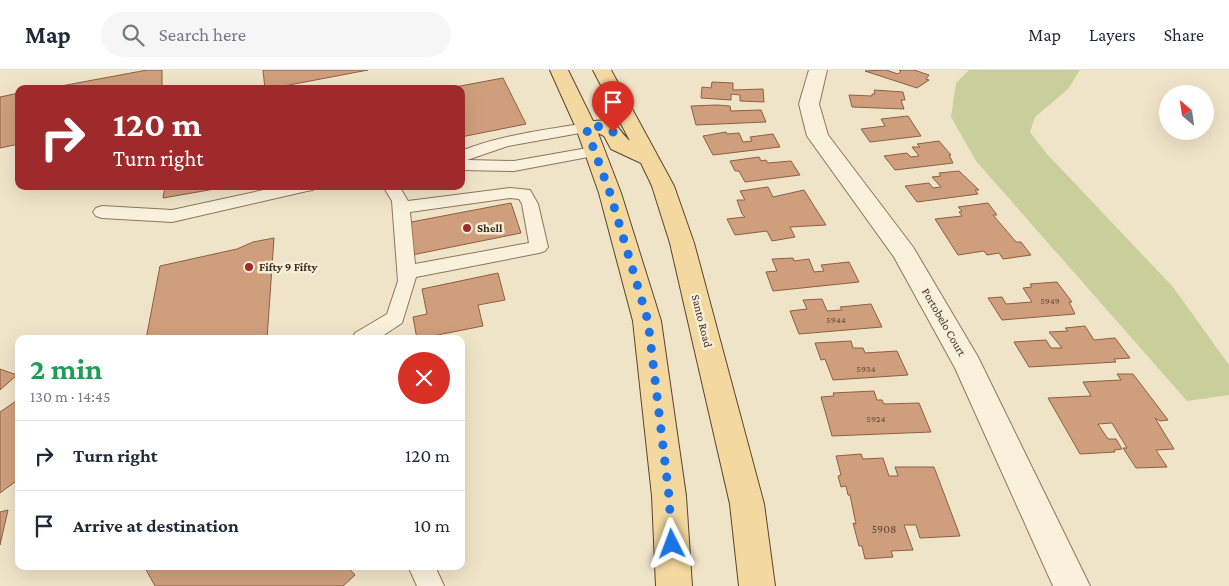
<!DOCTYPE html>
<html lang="en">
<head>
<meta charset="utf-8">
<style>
	body { margin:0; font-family:"Crimson Pro",serif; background:#f6f6f7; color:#1f2937; height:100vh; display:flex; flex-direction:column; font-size:19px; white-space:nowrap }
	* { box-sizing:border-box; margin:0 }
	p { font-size:16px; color:#747a83 }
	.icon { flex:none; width:28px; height:28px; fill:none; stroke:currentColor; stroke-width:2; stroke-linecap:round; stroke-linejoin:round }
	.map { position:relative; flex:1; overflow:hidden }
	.panel { position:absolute; left:15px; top:265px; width:450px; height:235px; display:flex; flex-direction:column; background:#fff; border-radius:10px; box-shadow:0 5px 20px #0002 }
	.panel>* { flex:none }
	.hud { position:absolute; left:15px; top:15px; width:450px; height:105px; border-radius:10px; box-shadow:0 5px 20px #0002; background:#9e2a2b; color:#fff; overflow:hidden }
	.needle { width:32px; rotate:331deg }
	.fabs { position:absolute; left:1159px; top:15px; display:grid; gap:10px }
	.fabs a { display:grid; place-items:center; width:55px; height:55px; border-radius:50%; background:#fff; box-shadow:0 5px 20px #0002; font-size:25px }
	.pin { position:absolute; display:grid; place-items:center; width:42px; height:42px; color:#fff; margin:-51px -21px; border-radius:50% 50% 50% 0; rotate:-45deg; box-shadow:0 0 5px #0007 }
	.pin .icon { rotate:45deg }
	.me { position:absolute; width:55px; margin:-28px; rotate:357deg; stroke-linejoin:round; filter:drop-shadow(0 0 4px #0008) }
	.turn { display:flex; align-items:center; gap:18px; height:105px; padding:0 15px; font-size:22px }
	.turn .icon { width:65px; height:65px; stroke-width:2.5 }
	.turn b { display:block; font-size:35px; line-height:42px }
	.round { display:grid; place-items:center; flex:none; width:52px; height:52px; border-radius:26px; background:#f6f6f7 }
	.head { display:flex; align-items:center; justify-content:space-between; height:85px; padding:0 15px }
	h1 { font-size:30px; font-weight:700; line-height:38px; color:#1e9e55 }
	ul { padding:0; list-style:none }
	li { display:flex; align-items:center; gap:15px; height:70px; padding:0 15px; border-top:1px solid #e0e1e3 }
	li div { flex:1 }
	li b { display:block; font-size:19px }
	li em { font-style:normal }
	header { display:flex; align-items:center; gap:30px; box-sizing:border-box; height:70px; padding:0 25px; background:#fff; border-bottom:1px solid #e0e1e3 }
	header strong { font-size:24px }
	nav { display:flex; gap:28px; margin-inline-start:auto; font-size:18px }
	.search { width:350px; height:45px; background:#f6f6f7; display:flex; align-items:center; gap:12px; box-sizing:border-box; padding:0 18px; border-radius:28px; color:#747a83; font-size:19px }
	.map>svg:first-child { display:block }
	.green { fill:#c9cf9b }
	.building { fill:#cf9f7d; stroke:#8d5f41 }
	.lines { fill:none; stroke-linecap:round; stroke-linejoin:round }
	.lane-casing { stroke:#8d765c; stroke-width:2 }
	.street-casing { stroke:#8d765c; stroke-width:2 }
	.primary-casing { stroke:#5b4430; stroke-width:2 }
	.lane { fill:#faf1dc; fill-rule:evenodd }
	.street { fill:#faf1dc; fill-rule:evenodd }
	.primary { fill:#f3d9a0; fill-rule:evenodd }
	.route { stroke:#1a73e8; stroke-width:9; stroke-dasharray:0 16.2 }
	.poi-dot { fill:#9e2a2b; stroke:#f7eed8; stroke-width:2 }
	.labels { text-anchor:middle; stroke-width:5; stroke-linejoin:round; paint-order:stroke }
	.number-label { font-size:10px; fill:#624a37 }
	.poi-label { font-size:12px; font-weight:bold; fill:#3d2e20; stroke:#f7eed8; text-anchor:start }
	.street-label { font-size:12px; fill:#3d2e20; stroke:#f7eed8 }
	.near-number-label { font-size:12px; fill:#624a37 }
</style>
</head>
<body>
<header>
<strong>Map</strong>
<div class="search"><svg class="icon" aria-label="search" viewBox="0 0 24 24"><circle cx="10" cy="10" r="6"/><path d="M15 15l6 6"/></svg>Search here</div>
<nav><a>Map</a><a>Layers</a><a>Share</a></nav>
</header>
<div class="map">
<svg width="1229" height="516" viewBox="0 0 1229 516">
	<rect width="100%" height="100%" fill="#f0e4c8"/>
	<!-- green -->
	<path class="green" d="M969 0H1080L1068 19 1035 47 1030 62 1047 84 1173 217 1229 295V325L1187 331 976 91 951 47 956 13Z"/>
	<!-- building -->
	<g class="building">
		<path d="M147 0H162V19H45Z"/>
		<path d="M263 0H368L268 19H265Z"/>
		<path d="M886 0 898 4 901 1 899 0H914L929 5 926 9 929 10 917 18 865 1Z"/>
		<path d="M503 8 526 54 461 67V19H444Z"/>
		<path d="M712 12 733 13V20L763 19 764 32 740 31V25L731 24V30L701 28 702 17 711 18Z"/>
		<path d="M874 20 903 22 905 30H901L904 39 852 37 849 25 872 26V24H875Z"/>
		<path d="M19 23V74L0 78V27Z"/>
		<path d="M717 35 730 36 731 41 761 40 766 52 696 55 691 36Z"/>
		<path d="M908 46 921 66 870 72 861 59 885 56 881 49Z"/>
		<path d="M726 62 727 64 739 63 743 72 752 71 750 67 773 64 780 77 713 85 703 66Z"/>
		<path d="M939 71 951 85H949L953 93 895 100 884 86 907 83 911 87 919 86 912 77H920L917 74Z"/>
		<path d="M759 87 761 91 766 90 768 93 791 91 800 105 745 112 739 101H735L730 91Z"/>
		<path d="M959 101 979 120H975L978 124 917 132 905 116 929 113 933 118 941 117 932 107 941 106 939 103Z"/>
		<path d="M165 116H232L163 128Z"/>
		<path d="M768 117 773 127 804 120 826 155 790 157 795 167 772 171 767 161 735 165 727 149 745 147 742 144 737 130H745L740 121Z"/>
		<path d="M511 133 521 163 412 185 406 153Z"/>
		<path d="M988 133 997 145H993L1016 172H1021L1031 185 1003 189 999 183 987 185 984 181 958 185 935 149 962 146 959 142 962 141 958 137Z"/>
		<path d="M274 168 267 269H146L160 196 237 179 253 172Z"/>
		<path d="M793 188 794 191 809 189 814 202 824 201 821 195 849 192 859 212 773 221 766 202 777 201 772 189Z"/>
		<path d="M498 203 505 230 478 235 483 256 417 269 413 247 427 244 422 219Z"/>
		<path d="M1057 212 1072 232H1069L1075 244 1002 250 988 228 1002 227 1006 234 1032 232 1023 218 1032 217 1030 214Z"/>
		<path d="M822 229 827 241 842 240 840 237 871 234 882 257 799 264 790 241 807 239 803 230Z"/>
		<path d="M1085 256 1094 270 1115 268 1130 288 1114 289 1116 292 1029 297 1014 272 1046 270 1051 278H1062L1049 262 1068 261 1065 258Z"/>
		<path d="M851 271 853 278H863L865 283 897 281 908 305 833 310 825 289 821 290 815 273Z"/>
		<path d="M0 299 17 305 0 320Z"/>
		<path d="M1117 304H1133L1168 350 1160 351 1155 348 1174 379 1156 380 1167 397 1136 398 1123 378H1127L1112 353 1098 354 1108 369H1116L1122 379 1114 380 1115 382 1080 384 1048 328 1091 326 1083 312 1121 310Z"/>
		<path d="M874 321 877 330H882L884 334 919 333 931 362 832 366 821 327 834 326 833 323Z"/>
		<path d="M19 329V409L0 423V342Z"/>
		<path d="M861 384 863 389 883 388 889 406H898L895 397H934L960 466 920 468 916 455H904L913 480 891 481 893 487 865 489 862 476H859L853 453 856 454 850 425H848L846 416 841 417 838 406 841 405 836 386Z"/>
		<path d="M8 440 0 475V442Z"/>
		<path d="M144 496H347L355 505 343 516H155Z"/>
	</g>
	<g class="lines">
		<!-- lane casing -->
		<g class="lane-casing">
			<g id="lane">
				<path d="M586 53 594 58 591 61 508 76 467 90 514 91 593 77 601 82 599 85 514 101 461 100V81C501 65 544 60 586 53Z"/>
				<path d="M282 116H315L313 120 307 121 172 152 102 148 96 146 93 142 96 138 102 136 172 140Z"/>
				<path d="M383 116H399L408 131 510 118 530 120 538 134 548 177 545 181 539 183 416 207 402 253 378 269H352L355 263 387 244 398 211 392 131ZM510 128 519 129 522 134 529 173 415 194 410 142Z"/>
				<path d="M408 496H435L444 516H417Z"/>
			</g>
		</g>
		<!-- street casing -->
		<g class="street-casing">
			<path id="street" d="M809 0H827L819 34 828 65 913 177 978 287 1090 516H1053L955 298 894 187 807 66 799 34Z"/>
		</g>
		<!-- primary casing -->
		<g class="primary-casing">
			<path id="primary" d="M550 0H568L593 51C620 48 615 58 630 71L593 0H611L674 116 694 173 764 434 775 516H739L730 434 670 173 652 116 641 93 611 79 604 66 598 63 621 123 661 251 686 426 692 516H656L652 426 633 251 599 123 576 58Z"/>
		</g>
		<!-- lane -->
		<use href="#lane" class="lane"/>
		<!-- street -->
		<use href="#street" class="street"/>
		<!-- primary -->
		<use href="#primary" class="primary"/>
	</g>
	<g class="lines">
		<!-- route -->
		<path class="route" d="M613 62 603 56 586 58 610 123 648 251 669 426 672 474"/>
	</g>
	<!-- markers -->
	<g class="poi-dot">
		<circle cx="467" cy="158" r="5"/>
		<circle cx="249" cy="197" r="5"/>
	</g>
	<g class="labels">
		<!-- number labels -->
		<g class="number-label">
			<text x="1050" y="234">5949</text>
			<text x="836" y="253">5944</text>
			<text x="866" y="302">5934</text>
			<text x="876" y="352">5924</text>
		</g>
		<!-- poi labels -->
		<g class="poi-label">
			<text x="477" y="162">Shell</text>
			<text x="259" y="201">Fifty 9 Fifty</text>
		</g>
		<!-- street labels -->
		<g class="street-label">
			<text transform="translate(702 251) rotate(76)" y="4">Santo Road</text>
			<text transform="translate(944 252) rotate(60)" y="4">Portobelo Court</text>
		</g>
		<!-- near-number labels -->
		<g class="near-number-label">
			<text x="884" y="463">5908</text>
		</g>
	</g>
</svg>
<div class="fabs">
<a><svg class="needle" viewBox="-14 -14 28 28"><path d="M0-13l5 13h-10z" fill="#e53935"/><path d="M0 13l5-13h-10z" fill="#747a83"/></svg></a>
</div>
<div class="pin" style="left:613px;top:62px;background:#d93025"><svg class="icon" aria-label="arrive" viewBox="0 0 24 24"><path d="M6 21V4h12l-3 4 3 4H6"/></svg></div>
<svg class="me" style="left:672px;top:474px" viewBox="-20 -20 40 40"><path d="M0-17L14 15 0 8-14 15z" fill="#1a73e8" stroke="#fff" stroke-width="4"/></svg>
<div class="hud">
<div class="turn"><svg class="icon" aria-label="right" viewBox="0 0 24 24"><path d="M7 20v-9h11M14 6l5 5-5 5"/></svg><div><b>120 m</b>Turn right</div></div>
</div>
<section class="panel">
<div class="head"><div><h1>2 min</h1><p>130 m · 14:45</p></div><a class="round" style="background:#d93025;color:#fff"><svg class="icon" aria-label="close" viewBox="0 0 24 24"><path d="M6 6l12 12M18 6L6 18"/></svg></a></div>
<ul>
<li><svg class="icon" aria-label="right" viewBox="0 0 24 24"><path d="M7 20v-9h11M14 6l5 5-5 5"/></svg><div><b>Turn right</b></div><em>120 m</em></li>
<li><svg class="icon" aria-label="arrive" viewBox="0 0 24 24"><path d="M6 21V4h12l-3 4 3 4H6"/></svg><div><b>Arrive at destination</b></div><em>10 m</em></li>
</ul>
</section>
</div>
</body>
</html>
